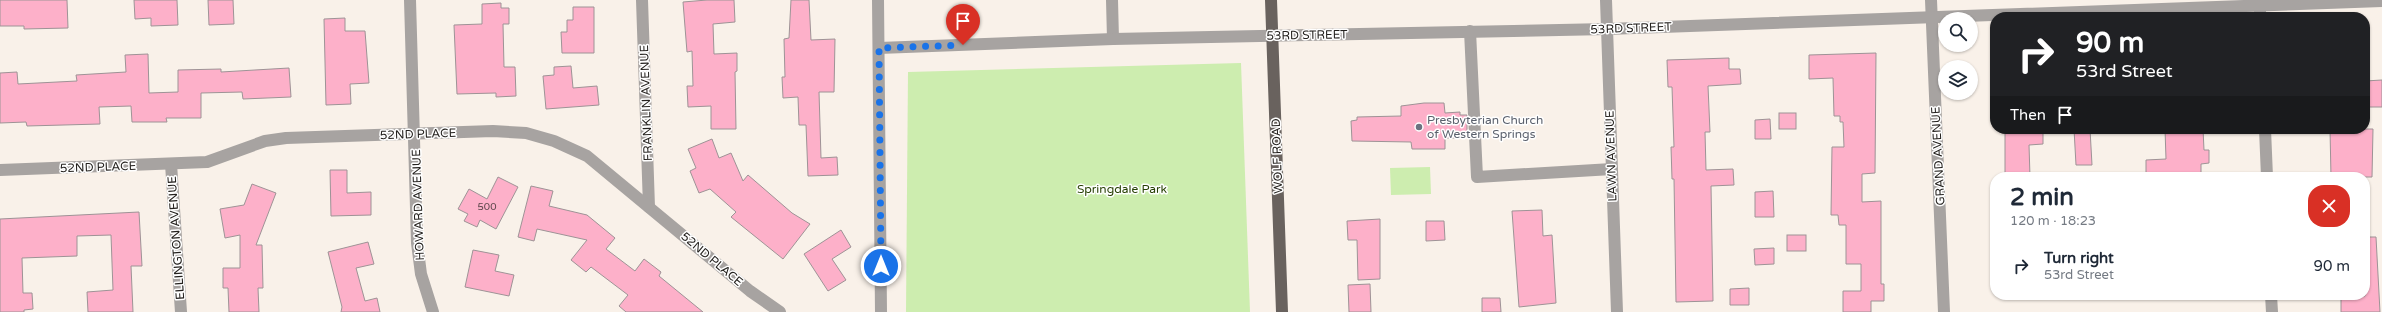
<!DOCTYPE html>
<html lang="en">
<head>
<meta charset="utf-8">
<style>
	body { margin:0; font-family:"Varela Round",sans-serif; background:#f6f6f7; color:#1f2937; height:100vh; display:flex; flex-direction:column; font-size:15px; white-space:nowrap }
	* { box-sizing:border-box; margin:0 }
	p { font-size:13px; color:#747a83 }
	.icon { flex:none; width:22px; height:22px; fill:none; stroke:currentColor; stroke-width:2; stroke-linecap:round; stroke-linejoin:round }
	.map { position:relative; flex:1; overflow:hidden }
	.sheet { position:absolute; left:1990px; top:172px; width:380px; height:128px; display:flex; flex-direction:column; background:#fff; border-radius:16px; box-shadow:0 1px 3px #0004 }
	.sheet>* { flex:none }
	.hud { position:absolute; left:1990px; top:12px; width:380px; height:122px; border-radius:16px; box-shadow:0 1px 3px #0004; background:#202124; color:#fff; overflow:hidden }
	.controls { position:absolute; left:1938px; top:12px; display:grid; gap:8px }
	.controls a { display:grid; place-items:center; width:40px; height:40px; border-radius:50%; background:#fff; box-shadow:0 1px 3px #0004; font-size:20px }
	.pin { position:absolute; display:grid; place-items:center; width:34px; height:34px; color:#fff; margin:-41px -17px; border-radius:50% 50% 50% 0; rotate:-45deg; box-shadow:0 0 4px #0007 }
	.pin .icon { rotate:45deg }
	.me { position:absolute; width:44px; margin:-22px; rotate:0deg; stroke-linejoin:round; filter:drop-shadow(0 0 3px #0008) }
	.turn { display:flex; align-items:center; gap:14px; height:84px; padding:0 20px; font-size:18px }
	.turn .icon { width:52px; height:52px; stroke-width:2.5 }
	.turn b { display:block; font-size:28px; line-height:34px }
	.then { display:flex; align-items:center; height:38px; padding:0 20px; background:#0003; gap:8px; font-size:15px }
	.round { display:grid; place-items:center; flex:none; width:42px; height:42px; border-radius:16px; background:#f6f6f7 }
	.summary { display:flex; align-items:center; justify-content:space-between; height:68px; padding:0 20px }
	h1 { font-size:24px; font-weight:700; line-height:30px }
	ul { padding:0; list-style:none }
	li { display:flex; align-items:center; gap:12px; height:52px; padding:0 20px }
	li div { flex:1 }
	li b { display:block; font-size:15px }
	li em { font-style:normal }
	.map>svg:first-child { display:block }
	.green { fill:#cdedaf }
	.building { fill:#fdb0c9; stroke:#9e9396 }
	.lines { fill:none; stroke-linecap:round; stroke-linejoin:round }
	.minor { stroke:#a7a3a1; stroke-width:12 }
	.major { stroke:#69625e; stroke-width:12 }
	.route { stroke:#1a73e8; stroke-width:7; stroke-dasharray:0 12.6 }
	.worship-dot { fill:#6b7280; stroke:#fff; stroke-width:1.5 }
	.labels { text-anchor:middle; stroke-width:3; stroke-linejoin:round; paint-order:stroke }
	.number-label { font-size:10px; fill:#5a4549 }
	.street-label { font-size:12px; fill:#24211e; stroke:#fff }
	.worship-label { font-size:12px; fill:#5b616d; stroke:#fff; text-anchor:start }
	.park-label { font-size:12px; fill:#284104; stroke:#fff }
</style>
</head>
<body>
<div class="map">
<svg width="2382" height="312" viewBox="0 0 2382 312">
	<rect width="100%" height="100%" fill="#f9f1e9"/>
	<!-- green -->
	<g class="green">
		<path d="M1241 63 1250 312H906L908 72Z"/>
		<path d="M1430 167 1431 194 1391 195 1390 168Z"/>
	</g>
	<!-- building -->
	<g class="building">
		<path d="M0 0H67L68 28 24 29V26H0Z"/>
		<path d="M134 0H177L178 25 151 26V18L135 19Z"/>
		<path d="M208 0H233L234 24 209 25Z"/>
		<path d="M707 0H734L735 22 713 24 714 54 737 53V71L735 72 736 129H711V106L688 107 687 86H693L692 51 687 52 683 2Z"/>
		<path d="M791 0H809L811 40 835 39 834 92H819L821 158 837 157 838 175 808 176 806 125H799L798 97 783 98 782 77H785L784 39 789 38Z"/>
		<path d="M501 3V8H509V24H503L504 67H515L516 96 496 97V93L457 94 454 25 482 24V4Z"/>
		<path d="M573 7H594V53H562L561 32H567V20H573Z"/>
		<path d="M345 18V31H365L369 83 350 84 351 104 326 105 324 19Z"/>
		<path d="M1876 53 1875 173 1862 174V202L1881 201V284H1884V301H1871V312H1843V291H1861V264H1846V225H1839L1838 215H1831L1832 147H1844L1843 122H1840V116H1834L1833 78 1809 79V55Z"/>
		<path d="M148 54 149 93 178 92V70L221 69V72L289 68 291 97 243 99 242 92 201 93V118H166L167 122H132L131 106 99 107 100 124 27 126 26 122 0 123V73L17 72 18 84 77 81 76 75 126 72 125 55Z"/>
		<path d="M1729 58V69H1740L1741 84 1708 86 1710 132H1705L1706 170 1733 169 1734 185 1711 186 1713 301 1676 302 1674 179H1672L1671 147H1674L1672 87H1668L1667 60Z"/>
		<path d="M571 66 573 88 597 86 599 105 546 109 543 76 554 75V67Z"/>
		<path d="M2382 80V107H2365V81Z"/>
		<path d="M1424 103H1444L1445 113 1460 112V115H1467V134H1460V138H1445V149H1412L1411 142 1352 141 1351 121 1357 120V117L1401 116V106Z"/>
		<rect x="1779" y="113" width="17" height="16"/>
		<path d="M1770 119 1771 139H1755V120Z"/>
		<path d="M2005 129H2043V144L2029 145 2030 177H2005Z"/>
		<path d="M2074 129H2090L2092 165H2076Z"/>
		<path d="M2165 129H2203L2204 150H2209V163L2201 164V177H2146V160L2166 159Z"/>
		<path d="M2330 129H2373L2372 177H2331Z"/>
		<path d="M712 139 719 158 731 153 743 181 748 175 792 213 810 224 783 259 731 217 736 212 710 189 699 193 690 171 696 168 688 149Z"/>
		<path d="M330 170H347V193L371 192V215L331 216Z"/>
		<path d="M498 177 518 187 496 229 480 220 477 227 464 221 468 214 458 209 469 189 487 199Z"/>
		<path d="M252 184 276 193 256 245H262L263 288H258L259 312H229L228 288H223V268H240V235L225 238 220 209 244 205Z"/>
		<path d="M531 186 553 191 549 206 587 215 615 238 606 249 635 271 644 259 661 272 659 276 703 312H626L619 306 628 295 591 267 586 272 571 260 587 240 537 229 534 241 518 237Z"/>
		<path d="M1773 191 1774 217H1755V192Z"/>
		<path d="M1542 210 1543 236 1552 235 1556 303 1519 307 1512 211Z"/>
		<path d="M139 212 142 266H131L133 312H88L87 292 113 290 111 235 77 236V256L22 258 23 293H32L33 309 24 310V312H0V219Z"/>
		<path d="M1380 219V279L1358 280 1357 240H1348L1347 221Z"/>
		<path d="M1426 221H1444L1445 240 1426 241Z"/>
		<path d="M841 230 851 247 832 259 846 280 828 291 804 254Z"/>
		<rect x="1787" y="235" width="19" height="16"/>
		<path d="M2365 237H2376L2380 312H2341V297L2365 296Z"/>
		<path d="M368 242 374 264 356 268 365 301 377 298 380 312H341L342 307 328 252Z"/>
		<path d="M1774 248V264L1755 265 1754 249Z"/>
		<path d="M473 250 499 255 495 271 514 275 509 296 465 287Z"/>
		<path d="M1370 284 1371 312H1349L1348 285Z"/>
		<path d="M1749 288V305H1730V289Z"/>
		<path d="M1482 298H1500L1501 312H1482Z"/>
	</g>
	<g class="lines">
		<!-- minor -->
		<g class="minor">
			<path d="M410 0 417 243 421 274 433 312"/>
			<path d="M642 0 649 207"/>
			<path d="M878 0 881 312"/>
			<path d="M1112 0 1113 39"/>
			<path d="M1606 0 1617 312"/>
			<path d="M1931 0 1944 312"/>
			<path d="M2260 0V17"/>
			<path d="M1470 31 1477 177 1612 169"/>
			<path d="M879 48 1113 39 1607 29 2382 1"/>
			<path d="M2265 129 2267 177"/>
			<path d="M171 164 181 312"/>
			<path d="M0 170 207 162 265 141 286 138 493 131 526 133 554 141 587 156 750 291 780 312"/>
			<path d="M2271 295 2272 312"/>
		</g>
		<!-- major -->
		<path class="major" d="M1271 0 1282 312"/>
	</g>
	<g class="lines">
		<!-- route -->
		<path class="route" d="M881 266 879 48 963 45"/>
	</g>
	<!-- markers -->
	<circle class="worship-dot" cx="1419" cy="127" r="4"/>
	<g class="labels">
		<!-- number labels -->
		<g class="number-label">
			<text x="487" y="210">500</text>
		</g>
		<!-- street labels -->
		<g class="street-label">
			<text transform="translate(1631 28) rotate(-2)" y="4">53RD STREET</text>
			<text transform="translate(1307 35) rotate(-1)" y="4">53RD STREET</text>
			<text transform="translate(646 103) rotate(-92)" y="4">FRANKLIN AVENUE</text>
			<text transform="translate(418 134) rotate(-2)" y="4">52ND PLACE</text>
			<text transform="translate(1277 156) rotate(-92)" y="4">WOLF ROAD</text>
			<text transform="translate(1611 156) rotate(-92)" y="4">LAWN AVENUE</text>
			<text transform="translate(1938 156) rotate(-93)" y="4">GRAND AVENUE</text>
			<text transform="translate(98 167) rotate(-2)" y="4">52ND PLACE</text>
			<text transform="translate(418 205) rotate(-92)" y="4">HOWARD AVENUE</text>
			<text transform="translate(176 238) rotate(-94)" y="4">ELLINGTON AVENUE</text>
			<text transform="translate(712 259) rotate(40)" y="4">52ND PLACE</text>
		</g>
		<!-- worship labels -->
		<g class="worship-label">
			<text x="1427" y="124">Presbyterian Church<tspan x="1427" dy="14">of Western Springs</tspan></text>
		</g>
		<!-- park labels -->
		<g class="park-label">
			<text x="1122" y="193">Springdale Park</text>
		</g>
	</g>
</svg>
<div class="controls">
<a><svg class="icon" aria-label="search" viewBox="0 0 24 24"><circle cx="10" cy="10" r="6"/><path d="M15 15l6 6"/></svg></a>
<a><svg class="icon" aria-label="layers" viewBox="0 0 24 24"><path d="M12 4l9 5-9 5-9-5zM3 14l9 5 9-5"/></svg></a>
</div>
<div class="pin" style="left:963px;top:45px;background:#d93025"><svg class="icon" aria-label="arrive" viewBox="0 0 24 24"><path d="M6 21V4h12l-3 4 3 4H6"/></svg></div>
<svg class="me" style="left:881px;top:266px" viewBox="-20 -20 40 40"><circle r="17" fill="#1a73e8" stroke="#fff" stroke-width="3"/><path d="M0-11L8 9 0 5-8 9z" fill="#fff"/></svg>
<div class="hud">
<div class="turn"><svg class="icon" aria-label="right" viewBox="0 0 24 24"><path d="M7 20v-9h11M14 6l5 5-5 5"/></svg><div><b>90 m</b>53rd Street</div></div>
<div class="then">Then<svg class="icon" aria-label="arrive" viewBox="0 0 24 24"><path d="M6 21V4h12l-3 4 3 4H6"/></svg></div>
</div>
<section class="sheet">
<div class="summary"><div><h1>2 min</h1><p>120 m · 18:23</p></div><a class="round" style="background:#d93025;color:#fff"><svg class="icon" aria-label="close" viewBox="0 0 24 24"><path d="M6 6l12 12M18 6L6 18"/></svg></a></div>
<ul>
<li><svg class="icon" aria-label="right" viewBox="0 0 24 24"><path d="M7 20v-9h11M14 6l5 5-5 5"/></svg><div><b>Turn right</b><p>53rd Street</p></div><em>90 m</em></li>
</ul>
</section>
</div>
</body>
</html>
